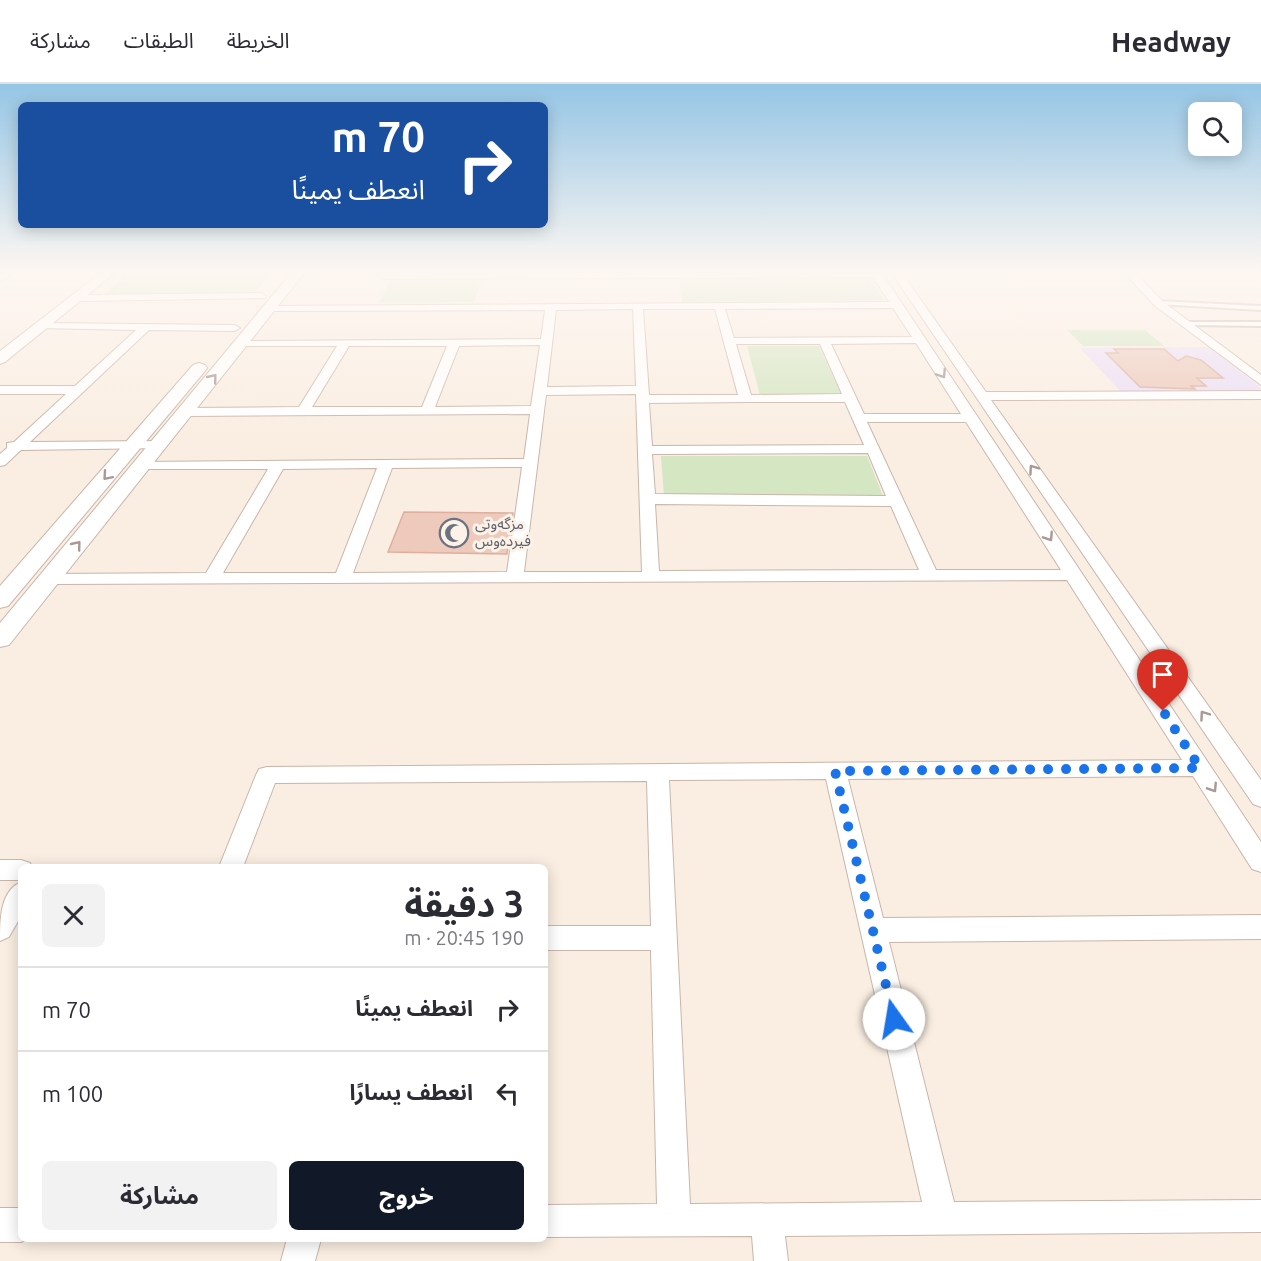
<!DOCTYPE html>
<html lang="ar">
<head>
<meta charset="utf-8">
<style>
	body { margin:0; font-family:Ubuntu,"Noto Sans Arabic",sans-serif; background:#f2f2f3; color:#2b2b33; direction:rtl; height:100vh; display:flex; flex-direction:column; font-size:22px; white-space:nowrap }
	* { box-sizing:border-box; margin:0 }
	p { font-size:20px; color:#7c7c81 }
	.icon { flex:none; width:33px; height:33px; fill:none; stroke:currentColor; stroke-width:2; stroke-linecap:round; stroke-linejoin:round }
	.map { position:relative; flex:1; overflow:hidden; direction:ltr }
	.drawer { position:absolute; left:18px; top:780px; width:530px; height:378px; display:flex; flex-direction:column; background:#fff; border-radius:9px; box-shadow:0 3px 15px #0003; direction:rtl }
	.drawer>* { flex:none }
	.guide { position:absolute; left:18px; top:18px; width:530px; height:126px; border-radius:9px; box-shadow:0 3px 15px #0003; direction:rtl; background:#1a4fa0; color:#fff; overflow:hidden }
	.controls { position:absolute; left:1188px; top:18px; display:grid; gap:12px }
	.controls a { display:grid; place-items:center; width:54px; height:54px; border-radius:9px; background:#fff; box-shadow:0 3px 15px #0003; font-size:30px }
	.pin { position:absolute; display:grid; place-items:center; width:51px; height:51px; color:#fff; margin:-62px -26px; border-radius:50% 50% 50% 0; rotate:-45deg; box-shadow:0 0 6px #0007 }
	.pin .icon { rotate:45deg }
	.me { position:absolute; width:66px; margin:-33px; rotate:347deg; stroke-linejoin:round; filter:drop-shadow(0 0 4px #0008) }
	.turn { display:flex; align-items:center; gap:21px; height:126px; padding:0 24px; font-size:27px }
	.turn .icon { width:78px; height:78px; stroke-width:2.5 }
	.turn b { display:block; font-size:42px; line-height:51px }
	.round { display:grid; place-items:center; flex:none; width:63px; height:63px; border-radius:9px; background:#f2f2f3 }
	.summary { display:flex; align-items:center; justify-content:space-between; height:102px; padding:0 24px }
	h1 { font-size:36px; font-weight:700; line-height:45px }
	.action { display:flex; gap:12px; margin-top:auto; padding:12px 24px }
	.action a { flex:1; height:69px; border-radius:9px; background:#111827; color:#fff; font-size:24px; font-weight:700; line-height:69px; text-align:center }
	.action a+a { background:#f2f2f3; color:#2b2b33 }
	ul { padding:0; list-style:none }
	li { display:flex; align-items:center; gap:18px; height:84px; padding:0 24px; border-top:2px solid #e1e1e2 }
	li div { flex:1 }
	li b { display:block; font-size:22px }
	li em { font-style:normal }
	header { display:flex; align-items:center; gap:36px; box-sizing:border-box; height:84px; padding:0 30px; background:#fff; border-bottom:2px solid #e1e1e2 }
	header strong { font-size:28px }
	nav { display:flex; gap:33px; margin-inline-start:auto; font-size:21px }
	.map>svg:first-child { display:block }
	.education { fill:#ebdff6 }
	.green { fill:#d4e6c2 }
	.building { fill:#edcabc; stroke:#deaf9e; stroke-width:1.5 }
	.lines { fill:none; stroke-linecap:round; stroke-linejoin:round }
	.service-casing { stroke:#c9b5aa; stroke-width:4 }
	.minor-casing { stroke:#c9b5aa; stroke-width:2 }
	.tertiary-casing { stroke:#c9b5aa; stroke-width:2 }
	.service { fill:#fff; fill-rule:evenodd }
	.minor { fill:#fff; fill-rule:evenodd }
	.tertiary { fill:#fff; fill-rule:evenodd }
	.oneway { stroke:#a99893 }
	.route { stroke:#1a73e8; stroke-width:10; stroke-dasharray:0 18 }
	.labels { text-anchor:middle; stroke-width:6; stroke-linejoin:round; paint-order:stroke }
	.worship-label { font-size:15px; fill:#5b616d; stroke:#fdf2e7; text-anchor:start }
</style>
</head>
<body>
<header>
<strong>Headway</strong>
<nav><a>الخريطة</a><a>الطبقات</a><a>مشاركة</a></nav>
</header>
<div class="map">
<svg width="1261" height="1177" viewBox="0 0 1261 1177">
	<rect width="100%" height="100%" fill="#faeee2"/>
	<!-- education -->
	<path class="education" d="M1210 263 1261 304V309L1123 310 1080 264Z"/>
	<!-- green -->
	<g class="green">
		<path d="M273 189 254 208 104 210 128 190Z"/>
		<path d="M869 193 884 216 682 218 679 195Z"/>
		<path d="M391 196H482L474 218H379Z"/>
		<path d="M1067 246H1145L1164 262H1083Z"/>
		<path d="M747 262H819L841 310 760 311Z"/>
		<path d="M661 372H867L883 412H664Z"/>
	</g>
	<!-- building -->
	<g class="building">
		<path d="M1114 265H1164L1178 277 1186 272 1201 276 1223 294H1197L1206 302H1191L1195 305 1140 303 1106 269H1118Z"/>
		<path d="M404 428 513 429 507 470 388 468Z"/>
	</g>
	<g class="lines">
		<!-- service casing -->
		<g class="service-casing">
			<g id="service">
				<path d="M1158 217 1261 222V226L1156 220V218Z"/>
				<path d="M1186 238H1261V242L1184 241V239Z"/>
			</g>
		</g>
		<!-- minor casing -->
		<g class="minor-casing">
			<g id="minor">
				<path d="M3 188H15L0 198V190Z"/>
				<path d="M881 188 1261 758V788L1252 785 1193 692 848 695 883 834 1261 831V855L889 858 954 1118 1261 1116V1148L785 1152 788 1177H754L752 1152 544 1153V1121L657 1120 651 866H544V842H651L647 697 275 699 243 783H219L256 691 259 685 267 683 1182 676 1067 496 49 500 43 499 40 495 43 491 49 490 206 489 268 385H142L135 381 137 378 524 375 530 330 185 332 178 328 185 324 299 323 337 262H241L235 259 237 257 541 255 545 226 270 227 266 226V222L889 218 873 193 384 195 379 192 384 189ZM893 224 912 253 734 254 725 225ZM633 225 636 302 547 303 556 226ZM643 225H715L738 311H649ZM916 259 961 330H864L831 260ZM736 260H820L842 310 751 311ZM540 261 531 322 435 323 459 262ZM349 262H447L422 323H312ZM636 310 642 488H524L546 311ZM748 318H845L864 361 652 362 649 319ZM867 338H966L1061 486H936ZM868 369 886 412 655 410 652 370ZM522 383 507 488 353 489 392 384ZM377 384 336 489H223L283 385ZM655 420 891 422 919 486 659 487ZM826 695 922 1118 690 1120 669 696Z"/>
				<path d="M891 188H901L986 308 1261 307V315L991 316 1261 696V723L1253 720Z"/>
				<path d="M1124 188H1135L1162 217 1261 291V301L1154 221Z"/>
				<path d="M261 209 266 212 265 214 78 217 73 214 78 211Z"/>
				<path d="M42 239 234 241 240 244 234 247 149 246 30 358 158 357 165 361 163 364 21 366 5 381 0 382V370L7 364V359L14 358 66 310H0V302H75L136 246 38 244 36 242Z"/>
				<path d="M0 776H21L30 779 32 783H21V796H0Z"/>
				<path d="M21 798V832L9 853 0 857C0 835 0 807 21 798Z"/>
				<path d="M0 1124H21V1155H27L21 1158H0Z"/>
				<path d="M287 1155H321L315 1177H281Z"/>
			</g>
		</g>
		<!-- tertiary casing -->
		<g class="tertiary-casing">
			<g id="tertiary">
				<path d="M102 188H116L5 278 0 280V267Z"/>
				<path d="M292 188H305L9 561 0 563V539Z"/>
				<path d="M199 279 205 281 207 284 205 287 8 522 0 524V502L193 281Z"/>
			</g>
		</g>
		<!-- service -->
		<use href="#service" class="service"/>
		<!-- minor -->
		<use href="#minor" class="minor"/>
		<!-- tertiary -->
		<use href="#tertiary" class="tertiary"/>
	</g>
	<!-- one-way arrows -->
	<defs><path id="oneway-chevron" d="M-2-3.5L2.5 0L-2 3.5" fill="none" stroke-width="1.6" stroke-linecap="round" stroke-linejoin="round" transform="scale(1.5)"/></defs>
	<g class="oneway">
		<use href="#oneway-chevron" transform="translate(942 290) rotate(57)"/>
		<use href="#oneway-chevron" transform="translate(213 294) rotate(-51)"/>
		<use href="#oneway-chevron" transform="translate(1033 385) rotate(-125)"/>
		<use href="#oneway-chevron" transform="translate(107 392) rotate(131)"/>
		<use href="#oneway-chevron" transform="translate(1049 453) rotate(57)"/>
		<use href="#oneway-chevron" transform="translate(77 461) rotate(-51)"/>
		<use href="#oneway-chevron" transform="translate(1204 631) rotate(-125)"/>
		<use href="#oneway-chevron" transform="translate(1213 704) rotate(57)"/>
	</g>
	<!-- sky -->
	<linearGradient id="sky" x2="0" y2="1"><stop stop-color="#95c5e5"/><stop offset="0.53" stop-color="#fdf7f2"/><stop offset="1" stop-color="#fdf7f2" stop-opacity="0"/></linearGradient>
	<rect width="1261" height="353" fill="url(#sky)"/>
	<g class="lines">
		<!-- route -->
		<path class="route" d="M894 935 835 687 1200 684 1163 627"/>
	</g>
	<!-- icons -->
	<defs>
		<g id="mosque-ring" transform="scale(1.5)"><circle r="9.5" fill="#fdf2e7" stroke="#6b7280" stroke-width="1.5"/><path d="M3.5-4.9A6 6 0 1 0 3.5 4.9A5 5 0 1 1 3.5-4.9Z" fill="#6b7280"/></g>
	</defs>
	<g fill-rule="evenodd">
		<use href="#mosque-ring" x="454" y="449"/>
	</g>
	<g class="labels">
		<!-- worship labels -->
		<g class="worship-label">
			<text x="475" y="445">مزگە‌وتی<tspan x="475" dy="17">فیردە‌وس</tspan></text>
		</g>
	</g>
</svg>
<div class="controls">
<a><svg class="icon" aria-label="search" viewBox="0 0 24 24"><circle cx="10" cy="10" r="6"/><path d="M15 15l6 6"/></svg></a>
</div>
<div class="pin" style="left:1163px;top:627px;background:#d93025"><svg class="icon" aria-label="arrive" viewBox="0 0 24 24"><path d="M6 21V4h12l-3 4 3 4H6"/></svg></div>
<svg class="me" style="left:894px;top:935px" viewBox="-20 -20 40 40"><circle r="19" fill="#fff"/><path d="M0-13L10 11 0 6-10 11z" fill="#1a73e8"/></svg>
<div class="guide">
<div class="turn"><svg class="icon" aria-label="right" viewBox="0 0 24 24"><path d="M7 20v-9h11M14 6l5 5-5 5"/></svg><div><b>70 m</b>انعطف يمينًا</div></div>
</div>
<section class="drawer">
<div class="summary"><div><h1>3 دقيقة</h1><p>190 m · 20:45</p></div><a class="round"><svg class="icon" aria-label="close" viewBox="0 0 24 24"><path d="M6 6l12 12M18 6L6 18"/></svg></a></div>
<ul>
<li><svg class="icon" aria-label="right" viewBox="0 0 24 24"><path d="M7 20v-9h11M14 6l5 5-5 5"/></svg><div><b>انعطف يمينًا</b></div><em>70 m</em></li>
<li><svg class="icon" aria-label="left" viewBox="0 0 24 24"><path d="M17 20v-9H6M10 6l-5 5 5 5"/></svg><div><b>انعطف يسارًا</b></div><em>100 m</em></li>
</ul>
<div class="action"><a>خروج</a><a>مشاركة</a></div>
</section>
</div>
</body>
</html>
